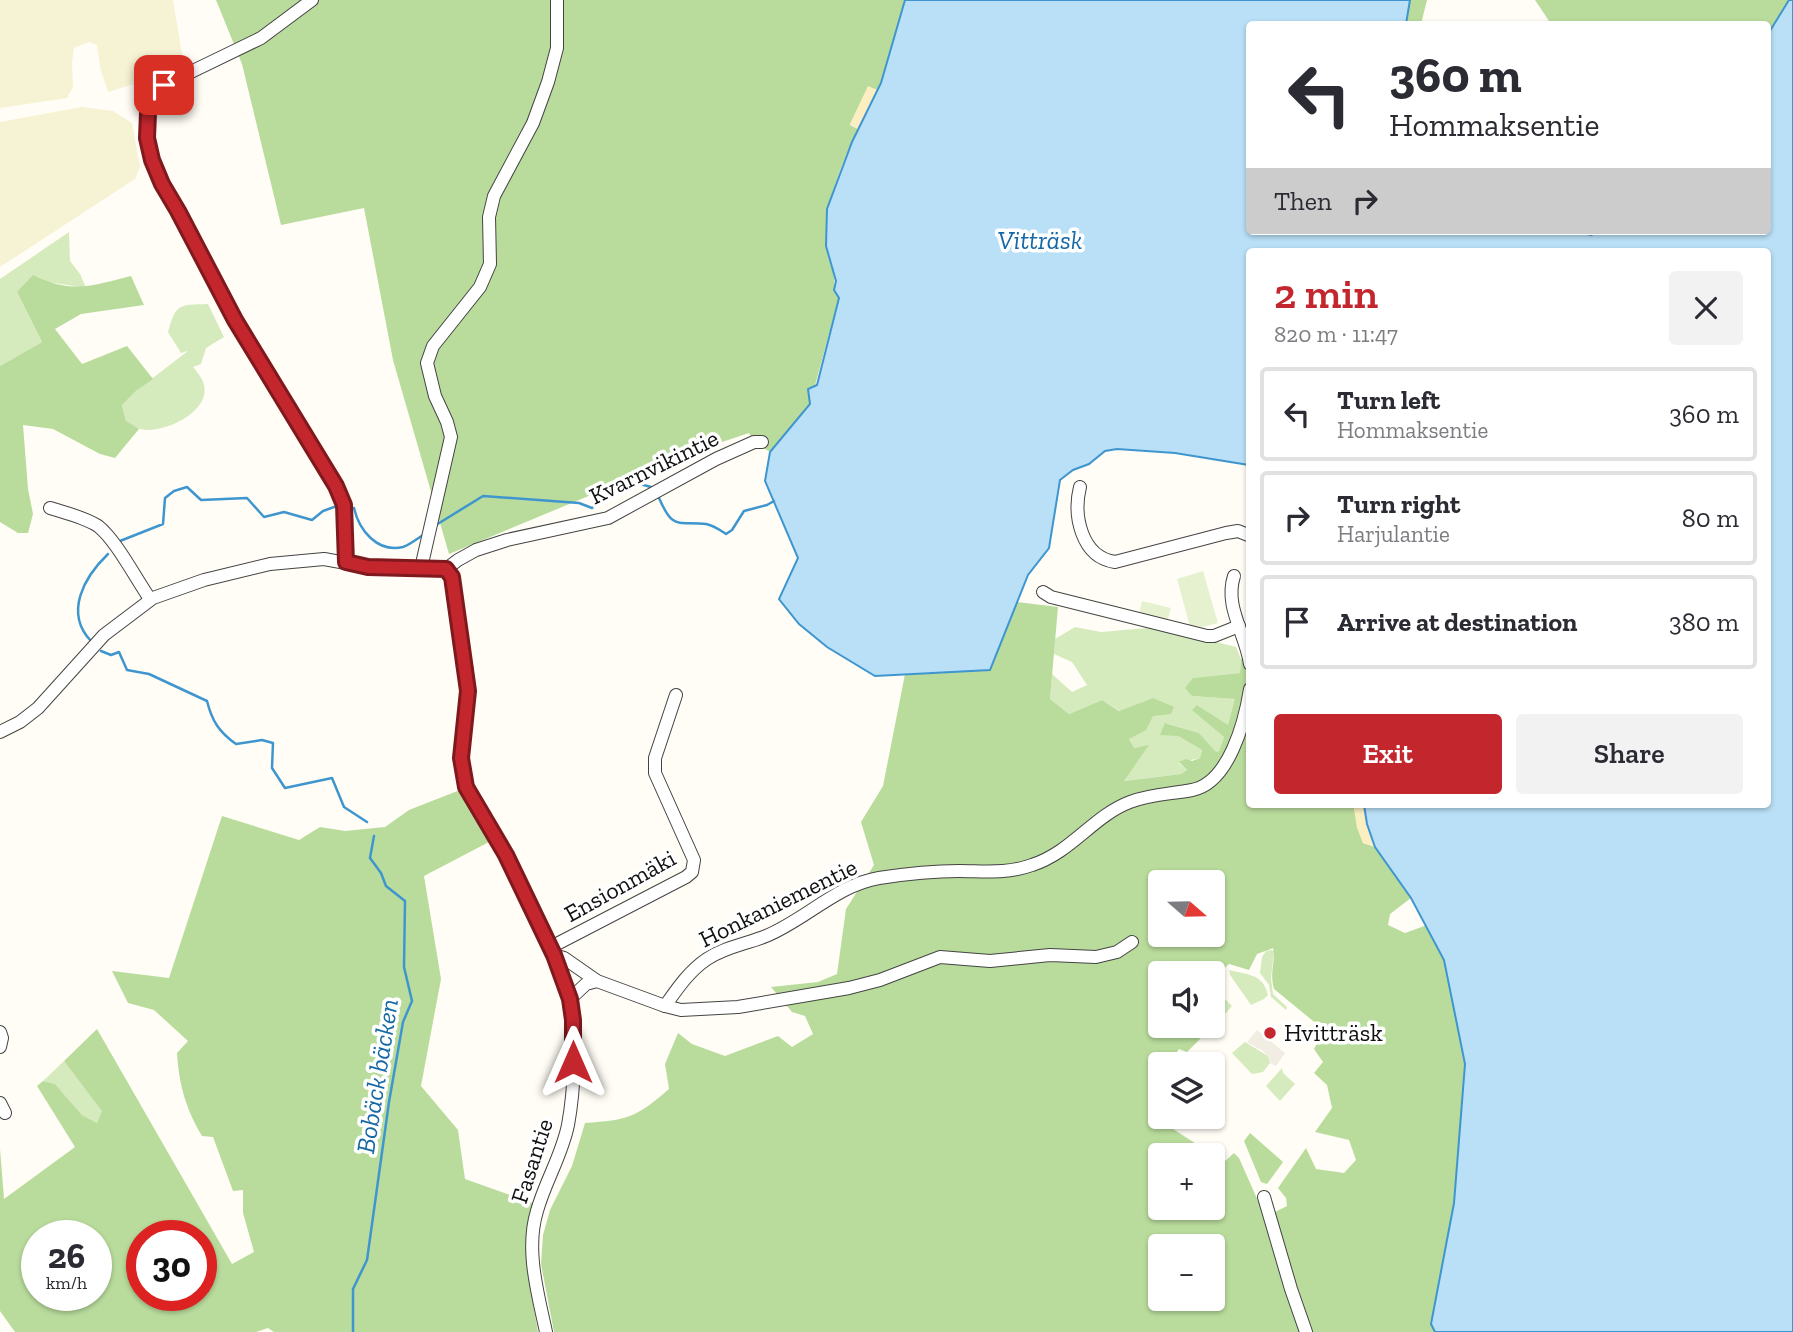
<!DOCTYPE html>
<html lang="en">
<head>
<meta charset="utf-8">
<style>
	body { margin:0; font-family:"Zilla Slab",serif; background:#f2f2f3; color:#2b2b33; height:100vh; display:flex; flex-direction:column; font-size:26px; white-space:nowrap }
	* { box-sizing:border-box; margin:0 }
	p { font-size:23px; color:#7c7c81 }
	.icon { flex:none; width:38px; height:38px; fill:none; stroke:currentColor; stroke-width:2; stroke-linecap:round; stroke-linejoin:round }
	.map { position:relative; flex:1; overflow:hidden }
	.side { position:absolute; left:1246px; top:248px; width:525px; height:560px; display:flex; flex-direction:column; background:#fff; border-radius:7px; box-shadow:0 2px 5px #0004 }
	.side>* { flex:none }
	.banner { position:absolute; left:1246px; top:21px; width:525px; height:214px; border-radius:7px; box-shadow:0 2px 5px #0004; background:#fff; color:#2b2b33; overflow:hidden }
	.needle { width:46px; rotate:110deg }
	.controls { position:absolute; left:1148px; top:870px; display:grid; gap:14px }
	.controls a { display:grid; place-items:center; width:77px; height:77px; border-radius:7px; background:#fff; box-shadow:0 2px 5px #0004; font-size:35px }
	.speed { position:absolute; left:21px; top:1220px; display:flex; gap:14px; font-size:35px; font-weight:700; text-align:center }
	.speed>* { display:grid; place-content:center; width:91px; height:91px; border-radius:50%; background:#fff; box-shadow:0 2px 5px #0004; line-height:1 }
	.speed small { font-size:18px; font-weight:400 }
	.speed .limit { border:10px solid #d22; background:#fff; color:#111 }
	.pin { position:absolute; display:grid; place-items:center; width:60px; height:60px; color:#fff; margin:-30px; border-radius:14px; box-shadow:0 4px 10px #0006 }
	.me { position:absolute; width:77px; margin:-38px; rotate:0deg; stroke-linejoin:round; filter:drop-shadow(0 0 5px #0008) }
	.turn { display:flex; align-items:center; gap:24px; height:147px; padding:0 28px; font-size:32px }
	.turn .icon { width:91px; height:91px; stroke-width:2.5 }
	.turn b { display:block; font-size:49px; line-height:60px }
	.then { display:flex; align-items:center; height:66px; padding:0 28px; background:#0003; gap:14px; font-size:26px }
	.round { display:grid; place-items:center; flex:none; width:74px; height:74px; border-radius:7px; background:#f2f2f3 }
	.headline { display:flex; align-items:center; justify-content:space-between; height:119px; padding:0 28px }
	h1 { font-size:42px; font-weight:600; line-height:52px; color:#c4262e }
	.button { display:flex; gap:14px; margin-top:auto; padding:14px 28px }
	.button a { flex:1; height:80px; border-radius:7px; background:#c4262e; color:#fff; font-size:28px; font-weight:600; line-height:80px; text-align:center }
	.button a+a { background:#f2f2f3; color:#2b2b33 }
	ul { padding:0; list-style:none }
	li { display:flex; align-items:center; gap:21px; height:94px; margin:0 14px 10px; padding:0 14px; border:4px solid #e1e1e2; border-radius:7px }
	li div { flex:1 }
	li b { display:block; font-size:26px }
	li em { font-style:normal }
	.map>svg:first-child { display:block }
	.farmland { fill:#f6f3d4 }
	.green { fill:#d5ebbd }
	.forest { fill:#b9dc9c; fill-rule:evenodd }
	.sand { fill:#fbeec1 }
	.pitch { fill:#e6f2cf }
	.plaza { fill:#f1ede2 }
	.water { fill:#b9e0f7; stroke:#3f96cf; stroke-width:2 }
	.lines { fill:none; stroke-linecap:round; stroke-linejoin:round }
	.stream { stroke:#3f96cf; stroke-width:2.5 }
	.minor-casing { stroke:#444; stroke-width:14 }
	.minor { stroke:#fff; stroke-width:12 }
	.route-casing { stroke:#7f191e; stroke-width:18 }
	.route { stroke:#c4262e; stroke-width:12 }
	.poi-dot { fill:#c4262e; stroke:#fff; stroke-width:2.5 }
	.labels { text-anchor:middle; stroke-width:7; stroke-linejoin:round; paint-order:stroke }
	.street-label { font-size:24px; fill:#111; stroke:#fff }
	.poi-label { font-size:24px; fill:#111; stroke:#fff; text-anchor:start }
	.water-label { font-size:26px; font-style:italic; fill:#1768a6; stroke:#fff }
</style>
</head>
<body>
<div class="map">
<svg width="1793" height="1332" viewBox="0 0 1793 1332">
	<rect width="100%" height="100%" fill="#fffdf5"/>
	<!-- farmland -->
	<g class="farmland">
		<path d="M0 0H173L184 66 170 73 108 92 100 67 97 45 89 42 74 48 72 63 73 87 67 98 0 108Z"/>
		<path d="M82 107 113 111 132 123 140 167 135 179 0 267V122Z"/>
	</g>
	<!-- green -->
	<g class="green">
		<path d="M69 232 70 261 80 274 86 288 48 282 17 292 42 342 0 366V279Z"/>
		<path d="M208 304 224 337 206 348 201 364 193 367C197 372 203 379 204 385 211 412 162 435 140 429 135 428 130 424 126 421L122 405 137 390 188 351 181 353 168 332C176 303 179 305 208 304Z"/>
		<path d="M1075 627 1101 632 1158 627 1236 647 1241 659 1240 673 1194 678 1192 696 1236 699 1228 726 1197 705 1224 737 1219 751 1216 753 1199 733 1166 723 1178 736 1202 750 1200 758 1179 763 1187 770 1181 774 1123 781 1148 746 1133 748 1129 739 1153 698 1120 711 1102 700 1069 714 1050 699 1052 674 1072 692 1087 685 1072 662 1054 654 1055 639Z"/>
		<path d="M1271 950 1274 951 1271 978 1273 994 1287 1007 1286 1010 1271 997 1269 985 1260 973 1262 957 1266 951Z"/>
		<path d="M1229 970C1247 975 1263 973 1268 995L1264 999 1251 1005 1230 975Z"/>
		<path d="M1220 994 1232 1006 1226 1013 1215 1017 1213 1015V1000Z"/>
		<path d="M1245 1042 1268 1056 1270 1063 1263 1072 1252 1074 1232 1053Z"/>
		<path d="M64 1061 103 1111 97 1123 82 1115 55 1084 43 1081Z"/>
		<path d="M1282 1068 1283 1073 1295 1084 1280 1101 1266 1086Z"/>
	</g>
	<!-- forest -->
	<g class="forest">
		<path d="M216 0H905L881 83 877 90 868 87 850 125 858 129C841 164 825 204 826 243 826 259 837 273 834 290L839 297 810 404 770 452 754 442 749 433 704 448 449 554 393 360 364 208 281 225 242 64Z"/>
		<path d="M1410 0H1427L1421 24H1406Z"/>
		<path d="M1535 0H1789L1768 34V24H1551Z"/>
		<path d="M33 275C71 294 92 286 131 276L144 305 81 314 55 329 82 364 127 346 153 379 137 390 122 405 126 421 139 429 115 458 100 454 53 429 23 425 28 489 33 514 28 533H18L0 522V366L42 342 17 292Z"/>
		<path d="M1017 602 1058 607 1050 699 1069 714 1102 700 1119 711 1153 698 1174 707 1171 714 1153 716 1146 730 1129 739 1134 748 1149 745 1124 781 1181 774 1187 770 1179 762 1186 759 1192 761 1200 758 1202 750 1178 736 1160 735 1165 723 1199 733 1216 752 1219 751 1224 737 1192 710 1197 705 1228 725 1235 699 1192 696 1185 688 1193 678 1240 673 1241 659 1249 656 1250 805H1357L1354 809 1363 843 1375 847 1411 898 1390 914 1388 925 1405 933 1427 925 1444 960 1465 1064 1454 1203 1431 1324 1435 1332H554L541 1264 543 1235 550 1210 572 1166 585 1123C628 1120 635 1118 669 1089L665 1064 678 1033 692 1044 725 1056 778 1036 792 1047 813 1034 805 1016 792 1012 771 987 818 982 837 974 846 909 874 865 861 822 883 786 905 674 990 670ZM1160 882H1213V934H1160ZM1273 948C1276 963 1269 971 1274 989L1324 1030 1314 1049 1323 1062 1314 1073 1327 1085 1332 1108 1315 1132 1349 1140 1356 1160 1344 1173 1316 1169 1306 1148 1278 1188 1286 1198 1287 1206 1275 1212 1258 1201 1239 1158 1234 1153 1224 1162 1167 1125 1174 1117 1160 1116V1064H1172V1058L1179 1049 1187 1052 1200 1039 1203 1030 1199 1026H1160V973H1213L1215 983 1219 979 1216 976 1229 964 1249 970 1257 954ZM1160 1155H1213V1208H1160ZM1160 1246H1213V1298H1160Z"/>
		<path d="M460 790 489 842 424 876 441 979 421 1086 458 1130 465 1179 533 1203C521 1245 531 1291 538 1332H274L268 1328 256 1332H15L0 1311V1149L4 1199 75 1147 37 1086 43 1081 55 1084 82 1115 97 1123 102 1111 64 1061 97 1029 232 1264 254 1252 243 1213V1190L233 1191 213 1137 202 1136C186 1109 179 1085 177 1053L188 1041 154 1010 128 1003 112 971 169 978 222 816 299 840 320 827 345 831 385 827 409 810ZM37 1236H96V1295H37ZM142 1236H201V1295H142Z"/>
		<path d="M1250 1133 1283 1162 1267 1184 1261 1182 1244 1141Z"/>
	</g>
	<!-- sand -->
	<g class="sand">
		<path d="M868 86 877 90 858 129 850 124Z"/>
		<path d="M1357 805H1364L1367 824 1375 847 1363 843 1357 828 1354 809Z"/>
	</g>
	<!-- pitch -->
	<g class="pitch">
		<path d="M1203 571 1218 623 1191 630 1177 579Z"/>
		<path d="M1142 601 1171 608 1167 622 1139 615Z"/>
	</g>
	<!-- plaza -->
	<path class="plaza" d="M1257 1030 1285 1053 1276 1066 1270 1063 1268 1056 1263 1051 1247 1042Z"/>
	<!-- water -->
	<path class="water" d="M905 0H1410L1406 24H1250V231H1505C1518 235 1527 232 1540 231 1557 230 1575 230 1591 235L1601 231H1768V34L1789 0H1793V1332H1435L1431 1324 1454 1203 1465 1064 1444 960 1411 898 1375 847 1367 824 1364 805H1768V252H1250L1249 465 1175 453 1117 449 1105 451 1089 464 1073 470 1060 480 1049 548 1028 575 990 670 875 676 827 647 799 624 779 599 798 558 765 481 770 452 810 404 808 389 817 385 839 298 834 290 836 281 826 246 827 209 852 142 881 83Z"/>
	<g class="lines">
		<!-- stream -->
		<g class="stream">
			<path d="M659 498C673 530 676 521 706 524 713 525 720 530 726 534L732 530 744 511 767 505 774 501"/>
			<path d="M354 508C359 530 377 553 403 547 409 545 417 539 423 535"/>
			<path d="M436 525 483 496 579 503 592 508C617 493 615 475 651 487"/>
			<path d="M120 541 163 524 165 498 174 491 187 487 201 500 247 498 264 517 284 512 312 520 323 511 337 506"/>
			<path d="M91 641C64 613 84 577 108 554"/>
			<path d="M101 651 111 655 119 652 127 670 149 674 207 701C212 721 219 732 236 744L262 740 273 743 272 768 285 788 332 778 344 807 367 822"/>
			<path d="M353 1332V1289L367 1260 389 1102 403 1022 412 1001 404 967 405 901 386 886 381 873 370 858 374 836"/>
		</g>
		<!-- minor casing -->
		<g class="minor-casing">
			<g id="minor">
				<path d="M312 0 261 38 164 85 150 105 147 124V138L152 160 162 184 178 211 235 320 336 486 344 505 346 562"/>
				<path d="M1080 487C1073 515 1081 557 1115 562L1226 533 1238 531 1248 535"/>
				<path d="M50 508C66 513 84 517 98 526 116 540 136 579 150 599"/>
				<path d="M421 568 451 437 447 422 435 396 427 363 433 346 480 287 490 264 489 217 494 196 533 123 548 82 557 48V0"/>
				<path d="M446 569C456 584 454 599 456 616 459 641 469 666 468 691 467 724 456 754 466 787 491 829 514 870 535 914 548 941 562 969 570 998 578 1029 574 1093 568 1125 562 1155 545 1182 537 1211 525 1250 538 1294 546 1332"/>
				<path d="M446 569 458 560 476 550 507 540 608 518 716 459 754 442H762"/>
				<path d="M1234 576C1224 607 1246 634 1250 664"/>
				<path d="M1043 592 1051 597 1207 636H1214L1239 626"/>
				<path d="M0 732 20 722 38 708 104 635 153 598 204 580 270 564 324 559 368 567 446 569"/>
				<path d="M551 947 686 877 692 872 694 860 655 773V758L676 695"/>
				<path d="M554 955 564 958 597 981 665 1006C677 989 689 971 707 959 725 947 746 944 766 936 805 920 837 885 879 878 905 874 932 871 959 871 984 871 1007 874 1032 865 1072 852 1093 816 1130 802 1150 794 1171 794 1192 790 1229 783 1245 721 1250 689"/>
				<path d="M570 999 586 984 597 981"/>
				<path d="M665 1006 681 1010 738 1007 849 988 880 980 940 957 990 961 1050 955 1096 957 1117 952 1132 942"/>
				<path d="M0 1032 2 1038 0 1047"/>
				<path d="M0 1103 5 1113"/>
				<path d="M1264 1197 1291 1289 1306 1332"/>
			</g>
		</g>
		<!-- minor -->
		<use href="#minor" class="minor"/>
	</g>
	<g class="lines">
		<!-- route casing -->
		<g class="route-casing">
			<path id="route" d="M164 85 156 94 148 113 147 138 152 160 162 184 178 211 235 320 336 486 344 505 346 562 368 567 446 569 452 577 468 691 461 758 466 787 506 855 554 955 570 999 573 1020V1062"/>
		</g>
		<!-- route -->
		<use href="#route" class="route"/>
	</g>
	<!-- markers -->
	<circle class="poi-dot" cx="1270" cy="1033" r="7"/>
	<g class="labels">
		<!-- street labels -->
		<g class="street-label">
			<text transform="translate(654 467) rotate(-26)" y="8">Kvarnvikintie</text>
			<text transform="translate(620 886) rotate(-29)" y="8">Ensionmäki</text>
			<text transform="translate(778 903) rotate(-26)" y="8">Honkaniementie</text>
			<text transform="translate(532 1161) rotate(-72)" y="8">Fasantie</text>
		</g>
		<!-- poi labels -->
		<g class="poi-label">
			<text x="1284" y="1041">Hvitträsk</text>
		</g>
		<!-- water labels -->
		<g class="water-label">
			<text x="1040" y="249">Vitträsk</text>
			<text transform="translate(377 1076) rotate(-81)" y="9">Bobäck bäcken</text>
		</g>
	</g>
</svg>
<div class="controls">
<a><svg class="needle" viewBox="-14 -14 28 28"><path d="M0-13l5 13h-10z" fill="#e53935"/><path d="M0 13l5-13h-10z" fill="#7c7c81"/></svg></a>
<a><svg class="icon" aria-label="sound" viewBox="0 0 24 24"><path d="M4 9h4l5-4v14l-5-4H4zM17 9q2 3 0 6"/></svg></a>
<a><svg class="icon" aria-label="layers" viewBox="0 0 24 24"><path d="M12 4l9 5-9 5-9-5zM3 14l9 5 9-5"/></svg></a>
<a>+</a>
<a>−</a>
</div>
<div class="speed"><div>26<small>km/h</small></div><div class="limit">30</div></div>
<div class="pin" style="left:164px;top:85px;background:#d93025"><svg class="icon" aria-label="arrive" viewBox="0 0 24 24"><path d="M6 21V4h12l-3 4 3 4H6"/></svg></div>
<svg class="me" style="left:573px;top:1062px" viewBox="-20 -20 40 40"><path d="M0-17L14 15 0 8-14 15z" fill="#c4262e" stroke="#fff" stroke-width="4"/></svg>
<div class="banner">
<div class="turn"><svg class="icon" aria-label="left" viewBox="0 0 24 24"><path d="M17 20v-9H6M10 6l-5 5 5 5"/></svg><div><b>360 m</b>Hommaksentie</div></div>
<div class="then">Then<svg class="icon" aria-label="right" viewBox="0 0 24 24"><path d="M7 20v-9h11M14 6l5 5-5 5"/></svg></div>
</div>
<section class="side">
<div class="headline"><div><h1>2 min</h1><p>820 m · 11:47</p></div><a class="round"><svg class="icon" aria-label="close" viewBox="0 0 24 24"><path d="M6 6l12 12M18 6L6 18"/></svg></a></div>
<ul>
<li><svg class="icon" aria-label="left" viewBox="0 0 24 24"><path d="M17 20v-9H6M10 6l-5 5 5 5"/></svg><div><b>Turn left</b><p>Hommaksentie</p></div><em>360 m</em></li>
<li><svg class="icon" aria-label="right" viewBox="0 0 24 24"><path d="M7 20v-9h11M14 6l5 5-5 5"/></svg><div><b>Turn right</b><p>Harjulantie</p></div><em>80 m</em></li>
<li><svg class="icon" aria-label="arrive" viewBox="0 0 24 24"><path d="M6 21V4h12l-3 4 3 4H6"/></svg><div><b>Arrive at destination</b></div><em>380 m</em></li>
</ul>
<div class="button"><a>Exit</a><a>Share</a></div>
</section>
</div>
</body>
</html>
